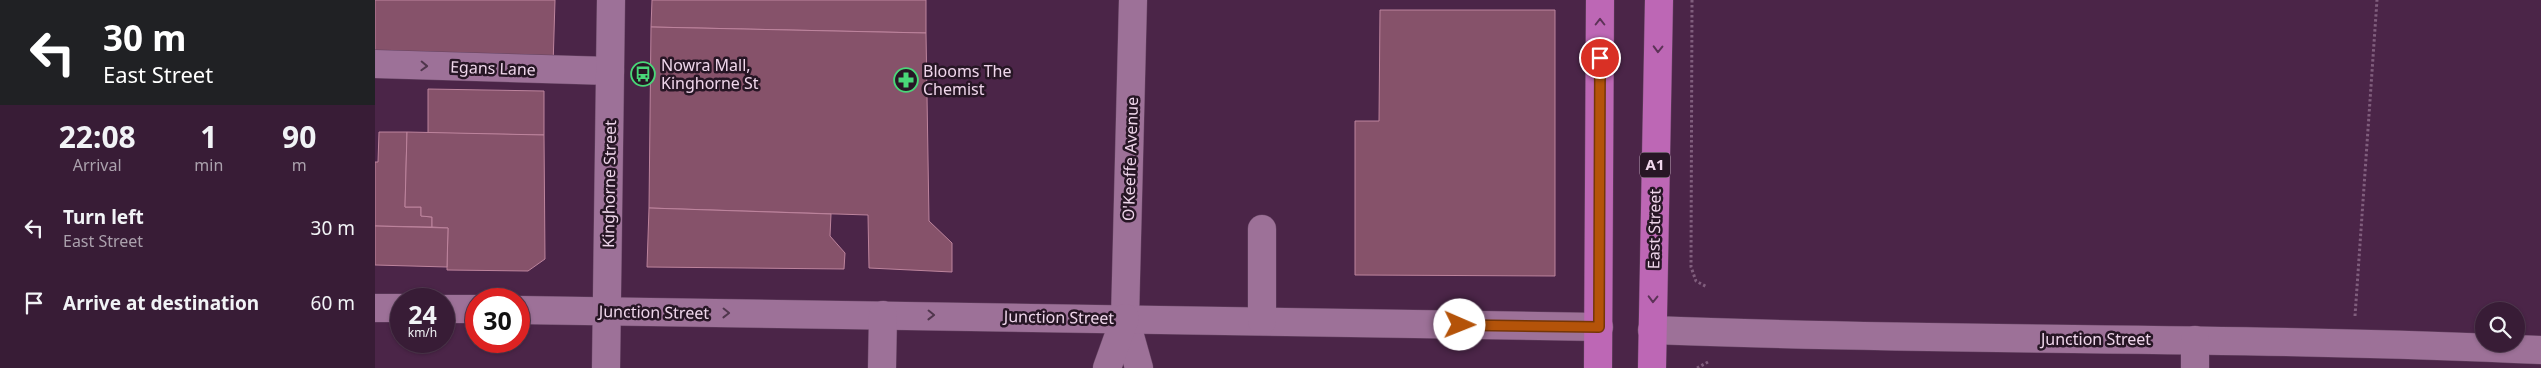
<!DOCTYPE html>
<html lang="en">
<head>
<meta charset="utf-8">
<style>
	body { margin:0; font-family:"Noto Sans",sans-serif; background:#432942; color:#f1f3f6; height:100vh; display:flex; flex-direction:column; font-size:19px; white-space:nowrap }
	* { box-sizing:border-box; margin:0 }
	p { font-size:16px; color:#aba1ad }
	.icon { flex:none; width:28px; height:28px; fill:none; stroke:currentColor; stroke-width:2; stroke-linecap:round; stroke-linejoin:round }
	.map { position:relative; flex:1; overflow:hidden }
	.panel { display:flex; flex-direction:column; background:#381c36; width:375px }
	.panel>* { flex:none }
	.guide { background:#202124; color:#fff; overflow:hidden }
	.controls { position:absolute; left:2100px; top:302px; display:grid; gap:10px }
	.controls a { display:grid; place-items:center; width:50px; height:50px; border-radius:50%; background:#381c36; box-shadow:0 1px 4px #0004,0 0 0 1px #523a51; font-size:25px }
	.speed { position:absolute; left:15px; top:288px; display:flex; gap:10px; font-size:25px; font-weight:700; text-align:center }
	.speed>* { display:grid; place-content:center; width:65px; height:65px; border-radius:50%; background:#381c36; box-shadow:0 1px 4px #0004,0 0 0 1px #523a51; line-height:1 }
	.speed small { font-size:12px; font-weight:400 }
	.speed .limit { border:8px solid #d22; background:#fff; color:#111 }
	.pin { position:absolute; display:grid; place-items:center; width:42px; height:42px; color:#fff; margin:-21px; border:2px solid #fff; border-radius:50%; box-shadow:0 1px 5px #0007 }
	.me { position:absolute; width:55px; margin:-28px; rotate:91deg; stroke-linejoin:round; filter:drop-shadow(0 0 4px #0008) }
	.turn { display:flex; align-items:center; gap:18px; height:105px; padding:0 20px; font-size:22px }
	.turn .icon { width:65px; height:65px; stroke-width:2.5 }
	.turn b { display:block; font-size:35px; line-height:42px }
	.eta { display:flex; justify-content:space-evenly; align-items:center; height:85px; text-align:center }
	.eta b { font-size:30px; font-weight:700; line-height:35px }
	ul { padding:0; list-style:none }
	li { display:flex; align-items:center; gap:15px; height:75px; padding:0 20px }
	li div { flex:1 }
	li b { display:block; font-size:19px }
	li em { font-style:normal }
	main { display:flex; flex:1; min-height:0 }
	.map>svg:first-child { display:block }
	.building { fill:#86526a; stroke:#bd849d }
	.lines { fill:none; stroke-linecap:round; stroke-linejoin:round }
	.minor-casing { stroke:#654462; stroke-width:29 }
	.highway-casing { stroke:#654462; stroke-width:29 }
	.path { stroke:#805e7d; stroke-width:3; stroke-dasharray:2.5 2.5; stroke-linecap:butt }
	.minor { stroke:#9d7198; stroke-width:28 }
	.highway { stroke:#bd67b5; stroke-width:28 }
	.oneway { stroke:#5c3257 }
	.oneway2 { stroke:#50364d }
	.route-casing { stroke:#753606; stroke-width:12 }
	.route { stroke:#b45309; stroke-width:9 }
	.labels { text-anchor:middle; stroke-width:5; stroke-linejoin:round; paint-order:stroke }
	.shield { fill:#271625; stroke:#b39cb0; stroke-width:1 }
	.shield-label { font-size:15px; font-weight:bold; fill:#efd6eb }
	.poi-label { font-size:16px; fill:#efd6eb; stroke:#271625; text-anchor:start }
	.street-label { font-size:16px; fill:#efd6eb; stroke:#271625 }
</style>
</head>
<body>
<main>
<section class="panel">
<div class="guide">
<div class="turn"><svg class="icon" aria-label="left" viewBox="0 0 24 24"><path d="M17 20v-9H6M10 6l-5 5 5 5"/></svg><div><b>30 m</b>East Street</div></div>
</div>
<div class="eta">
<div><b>22:08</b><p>Arrival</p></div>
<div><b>1</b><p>min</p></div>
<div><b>90</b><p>m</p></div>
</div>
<ul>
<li><svg class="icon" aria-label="left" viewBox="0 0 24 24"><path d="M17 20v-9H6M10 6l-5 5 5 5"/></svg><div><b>Turn left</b><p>East Street</p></div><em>30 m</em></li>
<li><svg class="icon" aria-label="arrive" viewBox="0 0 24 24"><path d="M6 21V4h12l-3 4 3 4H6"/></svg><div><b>Arrive at destination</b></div><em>60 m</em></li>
</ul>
</section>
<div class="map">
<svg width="2166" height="368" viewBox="0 0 2166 368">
	<rect width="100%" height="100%" fill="#4b2548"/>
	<!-- building -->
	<g class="building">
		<path d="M0 0H180L178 67 0 63Z"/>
		<path d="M277 0H551V33L276 27Z"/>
		<path d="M1005 10H1180V276L980 275V121H1004Z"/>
		<path d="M276 27 551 33 554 221 577 243V272L494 268 493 215 274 208Z"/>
		<path d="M53 89 169 91V135L53 133Z"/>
		<path d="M4 132H32L30 207H46V216L57 217V227L0 226V162H3Z"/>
		<path d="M32 132 169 135 170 259 153 271 72 270 73 228 57 227V217L46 216V207H30Z"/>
		<path d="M274 208 456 214 455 236 470 253 469 269 272 267Z"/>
		<path d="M0 226 73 228 72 267 0 265Z"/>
	</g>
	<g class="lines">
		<!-- minor casing -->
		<g class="minor-casing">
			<g id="minor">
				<path d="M758 0 750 318 764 368"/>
				<path d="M0 64 235 71"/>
				<path d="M0 308H26"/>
				<path d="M69 309H101"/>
				<path d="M144 310 1224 327"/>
				<path d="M887 321V229"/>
				<path d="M1277 330C1573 342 1870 336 2166 350"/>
				<path d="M1820 340V368"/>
				<path d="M231 368 236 0"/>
				<path d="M507 368 508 315"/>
				<path d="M732 368 750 318"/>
			</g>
		</g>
		<!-- highway casing -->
		<g class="highway-casing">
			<g id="highway">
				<path d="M1223 368 1225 0"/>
				<path d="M1277 368 1284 0"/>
			</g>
		</g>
		<!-- path -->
		<g class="path">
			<path d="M1317 0 1316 267 1321 281 1332 287"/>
			<path d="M1980 316 2002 0"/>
			<path d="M1322 368 1333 362"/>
		</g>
		<!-- minor -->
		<use href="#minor" class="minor"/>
		<!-- highway -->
		<use href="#highway" class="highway"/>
	</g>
	<!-- one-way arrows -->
	<defs><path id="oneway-chevron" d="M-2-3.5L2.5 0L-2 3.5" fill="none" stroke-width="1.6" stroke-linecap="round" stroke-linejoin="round" transform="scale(1.25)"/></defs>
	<g class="oneway">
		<use href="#oneway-chevron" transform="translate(1225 22) rotate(-90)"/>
		<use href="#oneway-chevron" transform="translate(1283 49) rotate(91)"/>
		<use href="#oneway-chevron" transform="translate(1278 299) rotate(91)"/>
	</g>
	<g class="oneway2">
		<use href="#oneway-chevron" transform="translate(49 66) rotate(2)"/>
		<use href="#oneway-chevron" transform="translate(351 313) rotate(1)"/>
		<use href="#oneway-chevron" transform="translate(556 315) rotate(1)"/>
	</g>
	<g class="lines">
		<!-- route casing -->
		<g class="route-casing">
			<path id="route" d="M1085 325 1224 327 1225 58"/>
		</g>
		<!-- route -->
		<use href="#route" class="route"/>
	</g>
	<!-- icons -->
	<defs>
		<g id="bus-ring" transform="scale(1.25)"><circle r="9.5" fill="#271625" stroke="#49d778" stroke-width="1.5"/><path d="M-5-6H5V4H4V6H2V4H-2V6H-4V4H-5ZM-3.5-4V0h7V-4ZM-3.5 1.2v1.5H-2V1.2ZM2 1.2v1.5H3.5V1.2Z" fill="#49d778"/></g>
		<g id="pharmacy-ring" transform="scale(1.25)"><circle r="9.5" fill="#271625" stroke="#49d778" stroke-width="1.5"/><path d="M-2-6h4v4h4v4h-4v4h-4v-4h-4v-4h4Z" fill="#49d778"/></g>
	</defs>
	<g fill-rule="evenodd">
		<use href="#bus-ring" x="268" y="74"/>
		<use href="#pharmacy-ring" x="531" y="80"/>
	</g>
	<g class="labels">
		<!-- shield labels -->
		<rect class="shield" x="1265" y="152.5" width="30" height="25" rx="4"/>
		<g class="shield-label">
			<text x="1280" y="170">A1</text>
		</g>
		<!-- poi labels -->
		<g class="poi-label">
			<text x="286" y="71">Nowra Mall,<tspan x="286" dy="18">Kinghorne St</tspan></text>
			<text x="548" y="77">Blooms The<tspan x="548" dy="18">Chemist</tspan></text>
		</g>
		<!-- street labels -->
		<g class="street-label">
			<text transform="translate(118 68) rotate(2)" y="6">Egans Lane</text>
			<text transform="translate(755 159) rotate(-88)" y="6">O'Keeffe Avenue</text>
			<text transform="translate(234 184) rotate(-89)" y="6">Kinghorne Street</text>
			<text transform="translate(1279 229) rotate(-89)" y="6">East Street</text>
			<text transform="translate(279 312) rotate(1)" y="6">Junction Street</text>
			<text transform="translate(684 317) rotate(1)" y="6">Junction Street</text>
			<text x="1721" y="345">Junction Street</text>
		</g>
	</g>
</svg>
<div class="controls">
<a><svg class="icon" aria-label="search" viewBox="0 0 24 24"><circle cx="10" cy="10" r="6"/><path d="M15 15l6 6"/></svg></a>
</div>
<div class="speed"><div>24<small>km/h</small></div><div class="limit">30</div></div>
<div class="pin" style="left:1225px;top:58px;background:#d93025"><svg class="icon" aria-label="arrive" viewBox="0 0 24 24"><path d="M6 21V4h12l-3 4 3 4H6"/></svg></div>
<svg class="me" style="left:1085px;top:325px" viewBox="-20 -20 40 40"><circle r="19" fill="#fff"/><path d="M0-13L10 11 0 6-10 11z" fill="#b45309"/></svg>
</div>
</main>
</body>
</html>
